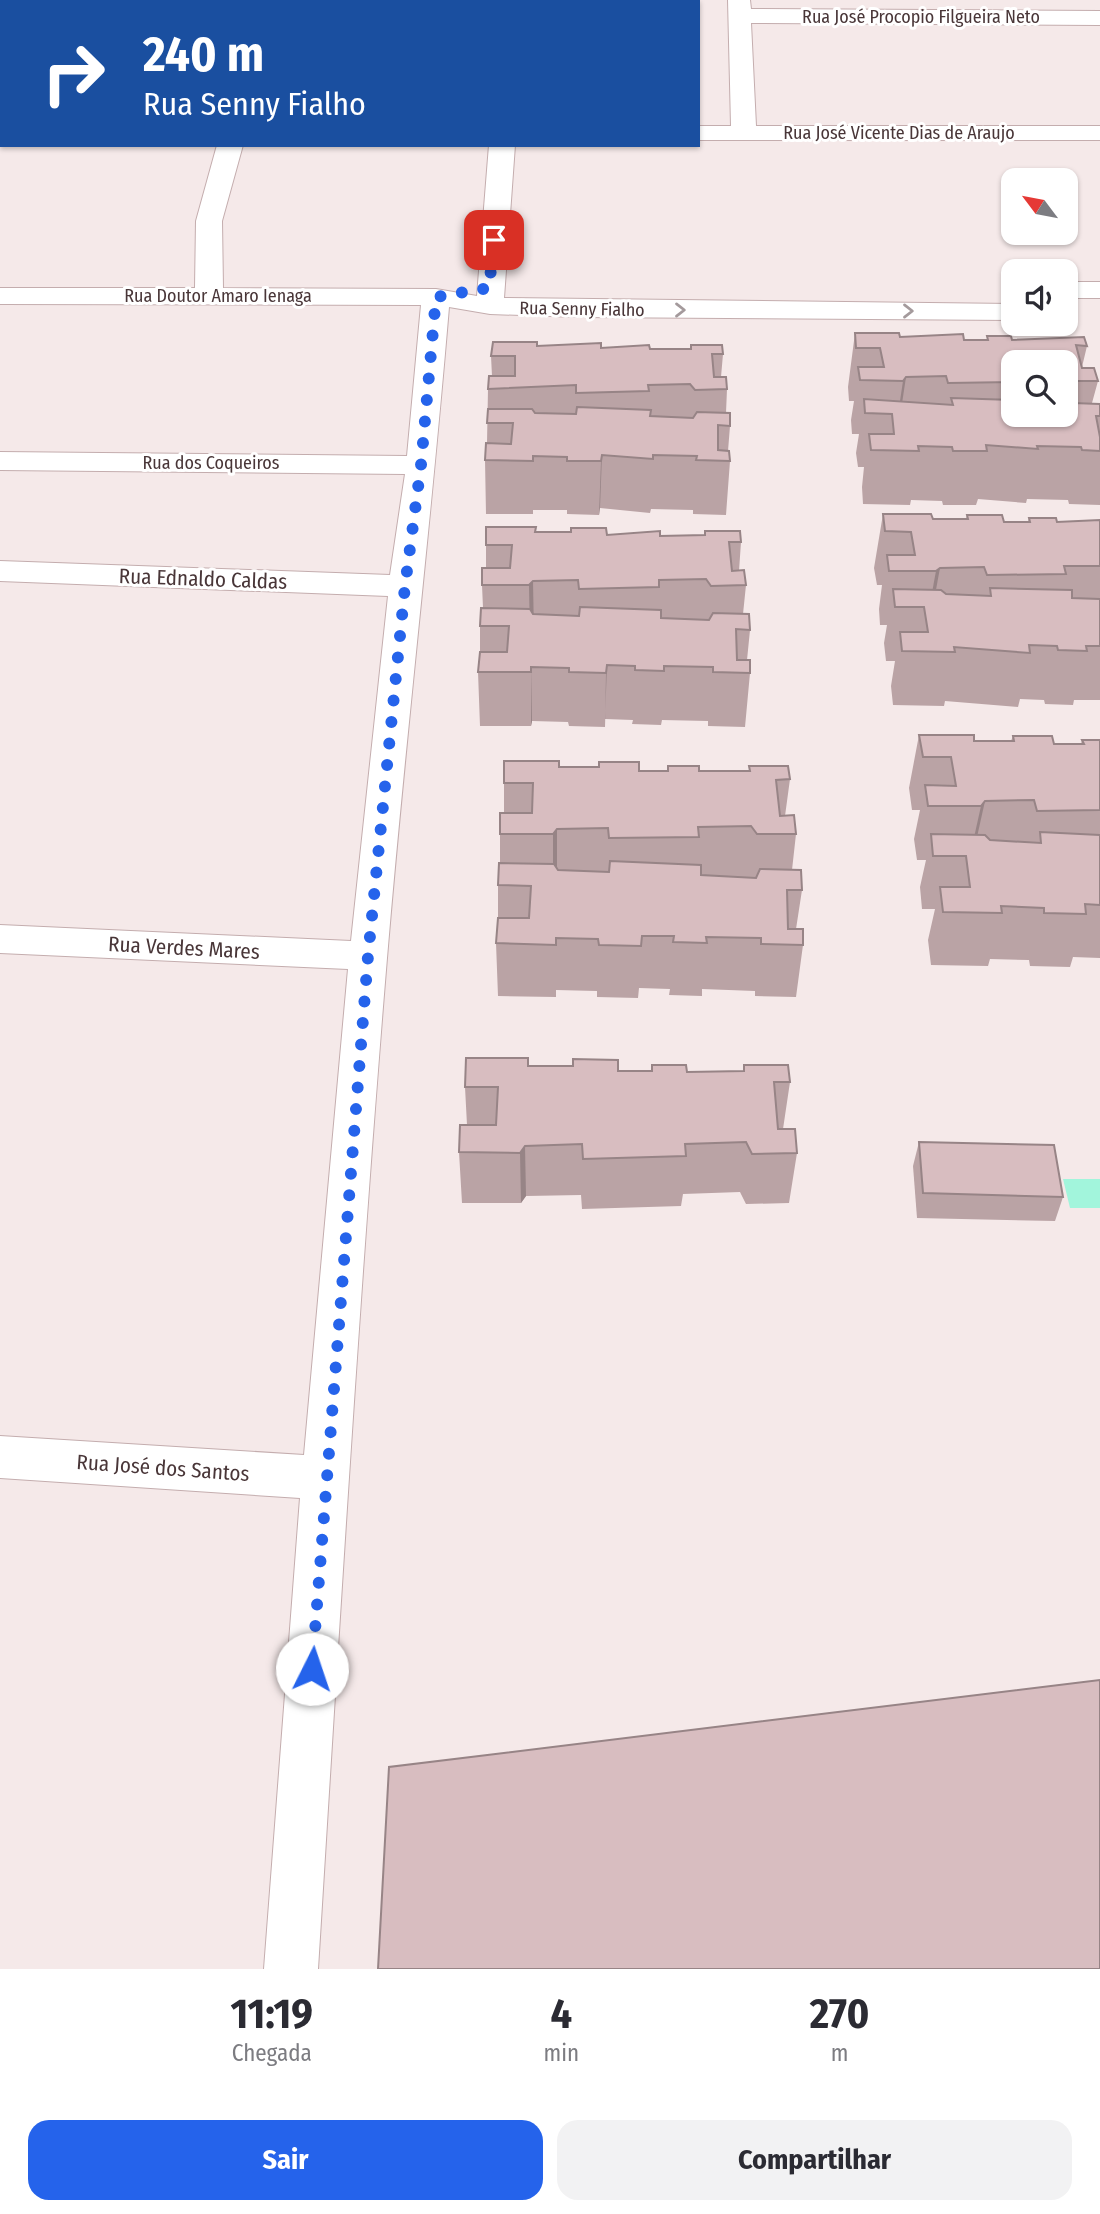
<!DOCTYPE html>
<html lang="pt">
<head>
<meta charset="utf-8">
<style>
	body { margin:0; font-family:"Fira Sans Condensed",sans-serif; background:#f2f2f3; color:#2b2b33; height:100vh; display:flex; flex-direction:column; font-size:26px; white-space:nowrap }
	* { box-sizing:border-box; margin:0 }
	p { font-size:23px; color:#7c7c81 }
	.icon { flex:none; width:38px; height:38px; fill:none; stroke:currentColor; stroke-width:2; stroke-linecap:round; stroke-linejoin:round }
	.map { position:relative; height:1969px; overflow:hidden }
	.side { display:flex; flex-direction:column; background:#fff; flex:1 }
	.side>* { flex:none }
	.hud { position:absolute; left:0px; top:0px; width:700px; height:147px; box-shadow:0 2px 5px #0004; background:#1a4fa0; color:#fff; overflow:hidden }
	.needle { width:46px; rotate:302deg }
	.fabs { position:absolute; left:1001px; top:168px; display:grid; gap:14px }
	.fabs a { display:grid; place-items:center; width:77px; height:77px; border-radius:14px; background:#fff; box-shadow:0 2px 5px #0004; font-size:35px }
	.pin { position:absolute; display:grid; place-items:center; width:60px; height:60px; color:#fff; margin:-30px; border-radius:14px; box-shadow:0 4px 10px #0006 }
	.me { position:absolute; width:77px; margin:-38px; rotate:4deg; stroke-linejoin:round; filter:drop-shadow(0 0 5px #0008) }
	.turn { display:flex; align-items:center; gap:24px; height:147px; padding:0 28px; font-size:32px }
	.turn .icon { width:91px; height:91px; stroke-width:2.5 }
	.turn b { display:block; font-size:49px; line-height:60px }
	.eta { display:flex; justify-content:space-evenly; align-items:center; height:119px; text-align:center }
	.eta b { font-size:42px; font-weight:700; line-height:49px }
	.primary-button { display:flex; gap:14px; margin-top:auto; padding:14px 28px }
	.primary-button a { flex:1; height:80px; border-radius:21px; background:#2563eb; color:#fff; font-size:28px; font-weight:700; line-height:80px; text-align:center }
	.primary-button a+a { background:#f2f2f3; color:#2b2b33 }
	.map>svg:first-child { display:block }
	.water { fill:#a2f5dc }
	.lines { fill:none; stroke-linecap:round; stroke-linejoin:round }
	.minor-casing { stroke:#c4adae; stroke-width:2 }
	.minor { fill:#fff; fill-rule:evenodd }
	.wall { fill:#baa3a5; fill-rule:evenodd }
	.shaded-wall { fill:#978486 }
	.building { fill:#d8bdc0; stroke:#978486; stroke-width:2 }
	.oneway { stroke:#a49a9c }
	.route { stroke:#2563eb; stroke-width:12; stroke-dasharray:0 21.6 }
	.labels { text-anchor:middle; stroke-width:6; stroke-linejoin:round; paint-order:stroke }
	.far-street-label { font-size:18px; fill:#493638; stroke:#fff }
	.street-label { font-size:21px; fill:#493638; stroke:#fff }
</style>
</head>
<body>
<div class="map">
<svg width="1100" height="1969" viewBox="0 0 1100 1969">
	<rect width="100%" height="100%" fill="#f5e9e9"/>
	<!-- water -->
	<path class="water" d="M1063 1179H1100V1208H1070Z"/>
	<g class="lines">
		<!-- minor casing -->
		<g class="minor-casing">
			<g id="minor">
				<rect x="25" y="0" width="22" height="2"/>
				<rect x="263" y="0" width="22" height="2"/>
				<rect x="499" y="0" width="22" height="2"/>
				<path d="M728 0H750L751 9 1100 11V25L751 23 756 126H1100V140H698V126H731Z"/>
				<path d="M0 77H2L0 95Z"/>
				<path d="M217 145H243L222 221 223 288 436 289 477 296 489 145H515L504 298 1013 304V320L578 317 490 314 449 307C431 524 405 741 387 958 359 1295 339 1632 318 1969H264L300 1498 0 1478V1436L304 1455 348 969 0 953V925L351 941 388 596 0 581V561L390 575 405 474 0 470V452L407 456 421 305 0 304V288H195L196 221Z"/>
				<rect x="1066" y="282" width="34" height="16"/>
			</g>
		</g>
		<!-- minor -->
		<use href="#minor" class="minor"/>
	</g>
	<!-- wall -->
	<g class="wall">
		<path d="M855 333 900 337 964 340H987V336L1012 340 1087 346 1082 367 1098 381 1092 403 1100 404V505L1069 504 1068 500 1027 499 1026 503 978 499 976 505H943L942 501 911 500 910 505 863 504 862 487 864 467H858L856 453 859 434H852L851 420 854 401H849L848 387ZM1066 362V415H1013V382L993 383Z"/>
		<path d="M537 346 650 349 723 354 721 377 727 389 726 413 730 426 728 451 730 461 726 515 693 514V510L651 509 650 513 600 508 599 515 567 514V510H533V514H486L485 460 487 443 488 389 492 376 491 356Z"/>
		<path d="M883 514 933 519H966L967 515 1004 522H1028L1029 518 1057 522 1100 520V700H1074L1073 705 1045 704 1044 700 1020 699 1018 707 945 701 944 706 893 705 891 686 895 661H886L884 643 887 625H880L879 609 882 585H877L874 568Z"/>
		<path d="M536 532 660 536 741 542 739 571 746 585 743 614 750 630 747 660 750 673 745 727 708 726V721L662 720 661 725 632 724 633 720 605 719V727L569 726 568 722 532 721 531 726H480L478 672 480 652V626L483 608 482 585 486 568V545Z"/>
		<path d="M919 735 974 741H1011L1013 736 1054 744H1081L1082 740H1100V958L1073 957 1070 967 1030 966 1029 960 990 959 988 966 931 965 928 940 935 909H922L920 887 926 860H917L914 839 920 810H912L909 788Z"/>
		<path d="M749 766 790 779 785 816 796 834 792 870 802 890 796 929 803 945 796 997 755 996V991L702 989V996L669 995 670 989 639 988 638 998 597 997V991L556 990V997L498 996 496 943 498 918V885L500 863V834L504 813V783L559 767 639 771H749Z"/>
		<path d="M528 1058V1066L618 1071 687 1072 743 1071 744 1065 790 1082 783 1129 797 1153 789 1203 746 1204 740 1192 683 1194 681 1206 582 1209 581 1195 526 1196 521 1203H462L459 1152 467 1125 465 1087Z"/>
		<path d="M919 1142 1063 1197 1055 1221 917 1218 913 1166Z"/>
	</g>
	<!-- shaded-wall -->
	<g class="shaded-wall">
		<path d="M906 377 898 430 895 434 903 381Z"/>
		<path d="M602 455 600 508 599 515 601 461Z"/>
		<path d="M940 568 930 622 926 625 936 571Z"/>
		<path d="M533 581 534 635 530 639 529 585Z"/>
		<path d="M607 665 605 719V727L606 673Z"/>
		<path d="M531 667 532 721 531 726Z"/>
		<path d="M985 801 973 855 969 860 981 806Z"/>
		<path d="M557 829V882L553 887V834Z"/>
		<path d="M525 1146 526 1196 521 1203 520 1153Z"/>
	</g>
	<!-- building -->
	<g class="building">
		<rect x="576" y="0" width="112" height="2"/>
		<path d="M855 333H899L900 337 963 334 964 340H988L987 336H1011L1012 340 1084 337 1087 346 1076 345 1082 368H1094L1098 381H1066V362H1013V382L948 383 946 376 906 377 903 381 860 380 858 367H884L880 348H856Z"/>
		<path d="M493 342H537V346L601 343V348L649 345 650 349H691V345H722L723 354H712L714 377H726L727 389 695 390 690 384 648 385 649 391 576 393V385L488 389 489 376H515V356H491Z"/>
		<path d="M951 398 1013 400V415H1066V408L1070 409 1073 403 1100 404V416H1096L1100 437V451L1082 450 1081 447 1037 446 1038 449 986 445 987 451H953L952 447 918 446 919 451 871 450 869 434H894L892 414 865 413 864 399 953 405Z"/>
		<path d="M577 407 651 410 650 416 693 418 697 412 730 413V426L718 425V450L729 451 730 461 696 460 697 456 653 455V459L602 455 601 461H567V457L533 456V461L485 460 486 443 511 444 513 423H487L488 409H532L535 413 576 414Z"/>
		<path d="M883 514H931L933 519H968L967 515H1002L1004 522H1030L1029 518H1056L1057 522 1100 520V566H1064L1066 574 987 575 984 567 940 568 936 571H889L887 555H915L911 532 885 531Z"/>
		<path d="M486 527H536L535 532H571V528H606L607 535 660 531V536L705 535V531H740L741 542H729L732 571 744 570 746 585 711 586 706 579 659 580V587L579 589 578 580 533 581 529 585H482V568H510L512 545H486Z"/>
		<path d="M990 588 1072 590V598L1100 599V646H1086L1087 651 1058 650 1057 646 1029 645 1030 653 954 647 955 652 902 651 900 632H928L924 607H895L893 589 941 590 946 594 991 596Z"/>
		<path d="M580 607 661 610V618L709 620 713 613 749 614 750 630 736 629 737 660H750V673L713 672V667L664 666V671L635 670V666L607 665 606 673 569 672V668L531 667V672H478L480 652H507L509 626H480L481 608 530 609 533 614 579 616Z"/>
		<path d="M919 735H974V741H1014L1013 736H1052L1054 744H1084L1082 740H1100V810L1037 811 1034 800 985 801 981 806H928L925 785 956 786 951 757H923Z"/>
		<path d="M504 761H559V767H599V762H639V771H668V766H699V771H750L749 766H788L790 779 776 780 780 816 794 815 796 834H757L751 826 698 827 699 837 609 838 608 828 557 829 553 834H500V813H532L533 783H504Z"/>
		<path d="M1040 832 1100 835V905L1085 904 1086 914 1044 913V908L1001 906 1002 913 943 912 940 887H970L966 856H933L931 834 985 835 990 840 1041 843Z"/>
		<path d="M610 861 701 865V875L756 878 760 869 801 870 802 890H787L788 929H803V945L761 944V938L706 937 707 943 673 942 674 936H642L641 946 599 945 598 939 556 938V945L496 943 498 918H529L531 886 498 885 499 863 554 864 558 870 609 872Z"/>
		<path d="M466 1058H528V1066H573V1059L618 1060V1071H652V1065H686L687 1072 744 1071V1065H788L790 1082H774L778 1129H795L797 1153 752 1154 746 1142 685 1144 686 1156 583 1159 582 1144 525 1146 520 1153 459 1152 460 1125H496L498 1087H465Z"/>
		<path d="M919 1142 1054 1145 1063 1197 923 1193Z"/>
		<path d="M1100 1680V1969H378L389 1767Z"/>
	</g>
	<!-- one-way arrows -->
	<defs><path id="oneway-chevron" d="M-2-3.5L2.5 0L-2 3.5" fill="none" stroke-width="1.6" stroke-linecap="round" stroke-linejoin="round" transform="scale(1.75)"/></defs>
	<g class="oneway">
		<use href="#oneway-chevron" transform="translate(680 310)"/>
		<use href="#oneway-chevron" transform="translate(908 311)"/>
	</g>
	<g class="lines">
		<!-- route -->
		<path class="route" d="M312 1669 368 956 405 586 421 465 436 297 489 288 494 240"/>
	</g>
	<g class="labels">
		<!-- far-street labels -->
		<g class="far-street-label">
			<text x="921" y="23">Rua José Procopio Filgueira Neto</text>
			<text x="899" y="139">Rua José Vicente Dias de Araujo</text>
			<text x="218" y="302">Rua Doutor Amaro Ienaga</text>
			<text transform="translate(582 309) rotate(1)" y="6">Rua Senny Fialho</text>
			<text x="211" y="469">Rua dos Coqueiros</text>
		</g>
		<!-- street labels -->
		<g class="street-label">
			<text transform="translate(203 579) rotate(2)" y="7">Rua Ednaldo Caldas</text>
			<text transform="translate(184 948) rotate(3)" y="7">Rua Verdes Mares</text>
			<text transform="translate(163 1468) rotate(4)" y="7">Rua José dos Santos</text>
		</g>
	</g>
</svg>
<div class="fabs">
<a><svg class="needle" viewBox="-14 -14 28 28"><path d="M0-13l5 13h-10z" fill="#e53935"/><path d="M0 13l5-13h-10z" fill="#7c7c81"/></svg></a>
<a><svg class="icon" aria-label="sound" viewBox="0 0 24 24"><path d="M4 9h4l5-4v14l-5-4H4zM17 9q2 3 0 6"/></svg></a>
<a><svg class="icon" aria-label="search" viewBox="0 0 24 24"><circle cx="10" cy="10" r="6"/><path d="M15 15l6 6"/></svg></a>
</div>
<div class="pin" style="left:494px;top:240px;background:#d93025"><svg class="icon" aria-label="arrive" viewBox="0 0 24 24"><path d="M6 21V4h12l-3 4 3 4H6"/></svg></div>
<svg class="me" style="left:312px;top:1669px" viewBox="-20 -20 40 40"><circle r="19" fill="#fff"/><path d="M0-13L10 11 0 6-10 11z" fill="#2563eb"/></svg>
<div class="hud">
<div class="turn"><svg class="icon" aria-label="right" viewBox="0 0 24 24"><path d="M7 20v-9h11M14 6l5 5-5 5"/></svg><div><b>240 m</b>Rua Senny Fialho</div></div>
</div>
</div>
<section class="side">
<div class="eta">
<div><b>11:19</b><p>Chegada</p></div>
<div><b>4</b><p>min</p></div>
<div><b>270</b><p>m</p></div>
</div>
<div class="primary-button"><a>Sair</a><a>Compartilhar</a></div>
</section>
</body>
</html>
